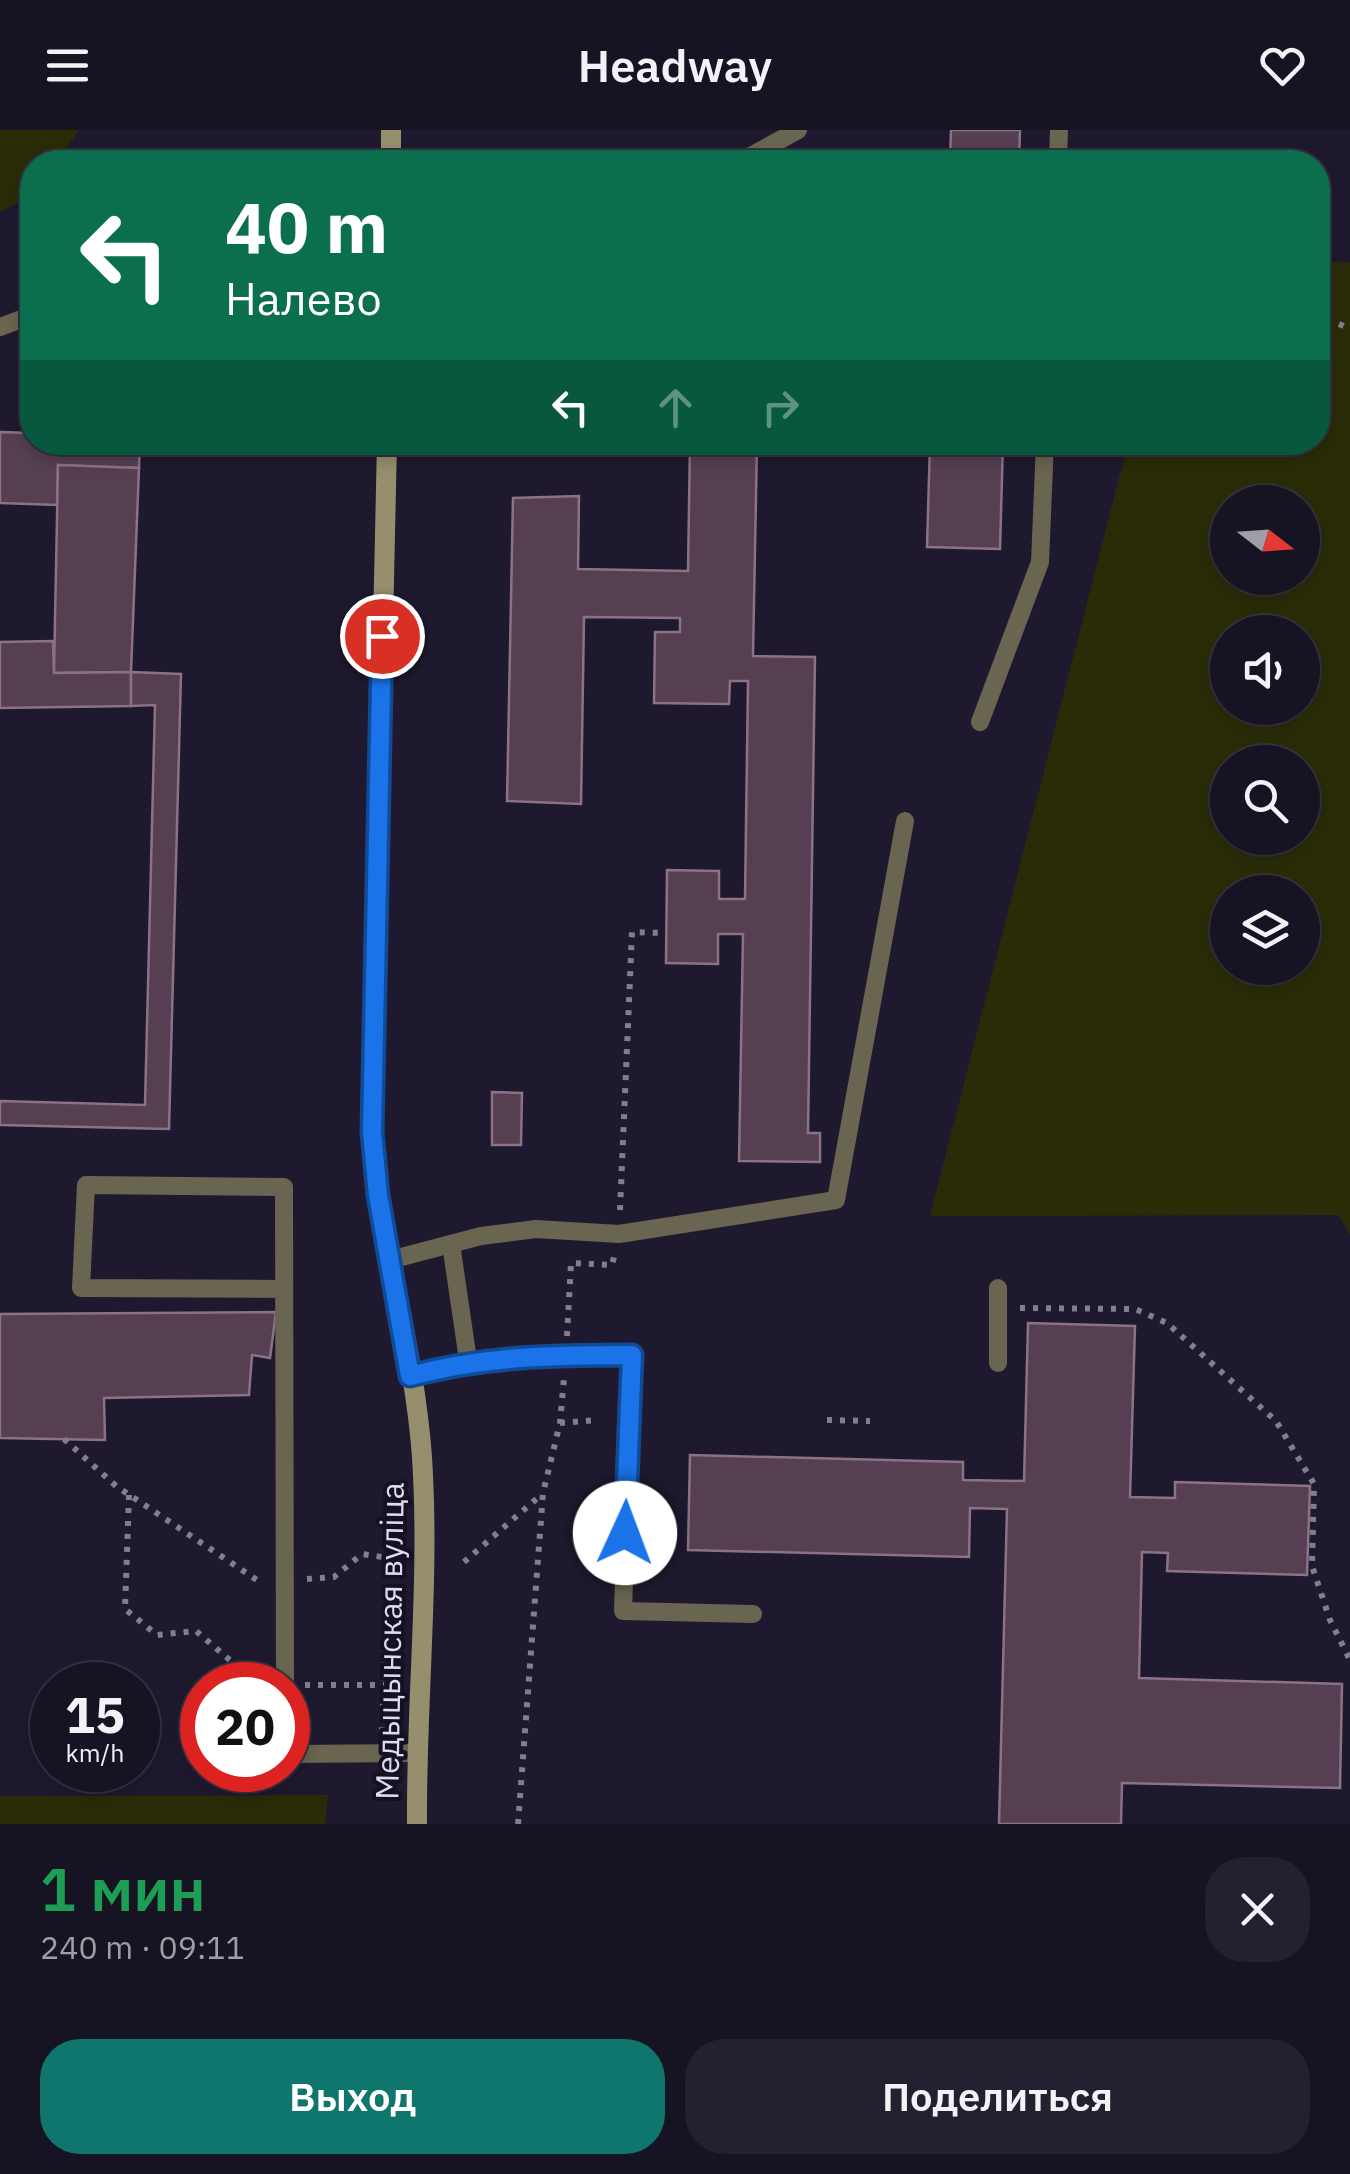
<!DOCTYPE html>
<html lang="ru">
<head>
<meta charset="utf-8">
<style>
	body { margin:0; font-family:"IBM Plex Sans",sans-serif; background:#23202f; color:#f1f3f6; height:100vh; display:flex; flex-direction:column; font-size:38px; white-space:nowrap }
	* { box-sizing:border-box; margin:0 }
	p { font-size:32px; color:#9e9ea5 }
	.icon { flex:none; width:55px; height:55px; fill:none; stroke:currentColor; stroke-width:2; stroke-linecap:round; stroke-linejoin:round }
	.map { position:relative; height:1694px; overflow:hidden }
	.details { display:flex; flex-direction:column; background:#161322; flex:1 }
	.details>* { flex:none }
	.top-card { position:absolute; left:20px; top:20px; width:1310px; height:305px; border-radius:40px; box-shadow:0 5px 15px #0003,0 0 0 2px #353240; background:#0b6e4f; color:#fff; overflow:hidden }
	.needle { width:65px; rotate:107deg }
	.tools { position:absolute; left:1210px; top:355px; display:grid; gap:20px }
	.tools a { display:grid; place-items:center; width:110px; height:110px; border-radius:50%; background:#161322; box-shadow:0 5px 15px #0003,0 0 0 2px #353240; font-size:50px }
	.speed { position:absolute; left:30px; top:1532px; display:flex; gap:20px; font-size:50px; font-weight:700; text-align:center }
	.speed>* { display:grid; place-content:center; width:130px; height:130px; border-radius:50%; background:#161322; box-shadow:0 5px 15px #0003,0 0 0 2px #353240; line-height:1 }
	.speed small { font-size:25px; font-weight:400 }
	.speed .limit { border:15px solid #d22; background:#fff; color:#111 }
	.pin { position:absolute; display:grid; place-items:center; width:85px; height:85px; color:#fff; margin:-42px; border:5px solid #fff; border-radius:50%; box-shadow:0 2px 10px #0007 }
	.me { position:absolute; width:110px; margin:-55px; rotate:2deg; stroke-linejoin:round; filter:drop-shadow(0 0 8px #0008) }
	.turn { display:flex; align-items:center; gap:35px; height:210px; padding:0 40px; font-size:45px }
	.turn .icon { width:130px; height:130px; stroke-width:2.5 }
	.turn b { display:block; font-size:70px; line-height:85px }
	.lanes { display:flex; align-items:center; height:95px; padding:0 40px; background:#0003; justify-content:center; gap:50px; direction:ltr }
	.lanes .off { opacity:.35 }
	.round { display:grid; place-items:center; flex:none; width:105px; height:105px; border-radius:40px; background:#23202f }
	.head { display:flex; align-items:center; justify-content:space-between; height:170px; padding:0 40px }
	h1 { font-size:60px; font-weight:600; line-height:75px; color:#1e9e55 }
	.cta { display:flex; gap:20px; margin-top:auto; padding:20px 40px }
	.cta a { flex:1; height:115px; border-radius:40px; background:#0f766e; color:#fff; font-size:40px; font-weight:600; line-height:115px; text-align:center }
	.cta a+a { background:#23202f; color:#f1f3f6 }
	header { display:flex; justify-content:space-between; align-items:center; height:130px; padding:0 40px; background:#161322; font-size:45px; font-weight:600 }
	.map>svg:first-child { display:block }
	.green { fill:#2a2c08; fill-rule:evenodd }
	.building { fill:#563f50; stroke:#8b7285; stroke-width:2.5 }
	.lines { fill:none; stroke-linecap:round; stroke-linejoin:round }
	.path { stroke:#827e90; stroke-width:6; stroke-dasharray:5 8; stroke-linecap:butt }
	.lane { stroke:#6a6550; stroke-width:18 }
	.secondary { stroke:#968f6d; stroke-width:20 }
	.route-casing { stroke:#114b97; stroke-width:25 }
	.route { stroke:#1a73e8; stroke-width:18 }
	.labels { text-anchor:middle; stroke-width:8; stroke-linejoin:round; paint-order:stroke }
	.street-label { font-size:32px; fill:#dedbea; stroke:#151024 }
</style>
</head>
<body>
<header><svg class="icon" aria-label="menu" viewBox="0 0 24 24"><path d="M4 6h16M4 12h16M4 18h16"/></svg>Headway<svg class="icon" aria-label="heart" viewBox="0 0 24 24"><path d="M12 20l-8-8c-3-5 5-10 8-4 3-6 11-1 8 4z"/></svg></header>
<div class="map">
<svg width="1350" height="1694" viewBox="0 0 1350 1694">
	<rect width="100%" height="100%" fill="#1e192e"/>
	<!-- green -->
	<g class="green">
		<path d="M0 0H79L57 32H32V65L0 82Z"/>
		<path d="M1318 131 1350 132V1105L1338 1085 930 1086 1128 313 1318 312ZM1228 372H1302V448H1228ZM1228 502H1302V578H1228ZM1228 632H1302V708H1228ZM1228 762H1302V838H1228Z"/>
		<path d="M328 1665 325 1694H0V1666Z"/>
	</g>
	<!-- building -->
	<g class="building">
		<path d="M951 0H1020L1019 32H950Z"/>
		<path d="M1105 20 1137 21 1136 32H1105Z"/>
		<path d="M0 302 32 303V312H140L139 338 58 335 57 375 0 373Z"/>
		<path d="M690 312H757L753 526 815 527 808 1003H820V1032L739 1031 743 804H718V834L666 833 667 740 719 741V769H745L748 551H730L729 574 654 573 655 502H680V488L584 487 581 674 507 671 513 368 579 366 578 439 688 441Z"/>
		<path d="M930 312H1003L1000 419 927 417Z"/>
		<path d="M58 335 139 338 131 542 54 543Z"/>
		<path d="M53 511 54 543 131 542V576L0 578V512Z"/>
		<path d="M131 542 181 544 169 999 0 995V971L145 975 155 575 131 576Z"/>
		<path d="M492 962 522 963 521 1015H492Z"/>
		<path d="M276 1182 270 1228 252 1225 249 1265 104 1268 105 1310 0 1308V1184Z"/>
		<path d="M1028 1193 1135 1196 1130 1367 1175 1368V1352L1310 1356 1307 1445 1167 1441 1168 1423 1142 1422 1139 1548 1342 1554 1340 1658 1122 1653 1121 1694H999L1007 1379 970 1378 969 1427 688 1420 690 1325 963 1332V1350L1024 1351Z"/>
	</g>
	<g class="lines">
		<!-- path -->
		<g class="path">
			<path d="M1339 194 1350 199"/>
			<path d="M620 1080 632 802 664 803"/>
			<path d="M1020 1178 1135 1179 1167 1193 1276 1291 1314 1354 1312 1436 1330 1490 1350 1530"/>
			<path d="M567 1206 571 1133 612 1135 614 1127"/>
			<path d="M827 1290 870 1291"/>
			<path d="M560 1293 597 1290"/>
			<path d="M64 1309 116 1356 260 1452"/>
			<path d="M129 1365 125 1479 157 1505 196 1501 259 1555"/>
			<path d="M464 1432 542 1364"/>
			<path d="M307 1449 334 1447 362 1424 389 1428 382 1600"/>
			<path d="M305 1555H384"/>
			<path d="M518 1694 543 1363 560 1293 564 1248"/>
		</g>
		<!-- lane -->
		<g class="lane">
			<path d="M740 32 798 0"/>
			<path d="M1058 32 1059 0"/>
			<path d="M0 197 32 185"/>
			<path d="M980 592 1040 432 1045 312"/>
			<path d="M451 1114 468 1230"/>
			<path d="M390 1130 481 1106 536 1099 619 1104 836 1070 905 691"/>
			<path d="M998 1158V1233"/>
			<path d="M284 1159 81 1158 86 1055 284 1057C285 1223 284 1389 285 1555"/>
			<path d="M410 1246C485 1225 555 1225 631 1225L623 1481 753 1484"/>
			<path d="M288 1624 416 1623"/>
		</g>
		<!-- secondary -->
		<g class="secondary">
			<path d="M391 32V0"/>
			<path d="M387 312 372 1002C381 1111 414 1218 422 1327 430 1450 416 1571 417 1694"/>
		</g>
	</g>
	<g class="lines">
		<!-- route casing -->
		<g class="route-casing">
			<path id="route" d="M382 506 372 1002 378 1065 410 1246C485 1226 555 1225 632 1225L625 1403"/>
		</g>
		<!-- route -->
		<use href="#route" class="route"/>
	</g>
	<g class="labels">
		<!-- street labels -->
		<g class="street-label">
			<text transform="translate(390 1511) rotate(-89)" y="11">Медыцынская вуліца</text>
		</g>
	</g>
</svg>
<div class="tools">
<a><svg class="needle" viewBox="-14 -14 28 28"><path d="M0-13l5 13h-10z" fill="#e53935"/><path d="M0 13l5-13h-10z" fill="#9e9ea5"/></svg></a>
<a><svg class="icon" aria-label="sound" viewBox="0 0 24 24"><path d="M4 9h4l5-4v14l-5-4H4zM17 9q2 3 0 6"/></svg></a>
<a><svg class="icon" aria-label="search" viewBox="0 0 24 24"><circle cx="10" cy="10" r="6"/><path d="M15 15l6 6"/></svg></a>
<a><svg class="icon" aria-label="layers" viewBox="0 0 24 24"><path d="M12 4l9 5-9 5-9-5zM3 14l9 5 9-5"/></svg></a>
</div>
<div class="speed"><div>15<small>km/h</small></div><div class="limit">20</div></div>
<div class="pin" style="left:382px;top:506px;background:#d93025"><svg class="icon" aria-label="arrive" viewBox="0 0 24 24"><path d="M6 21V4h12l-3 4 3 4H6"/></svg></div>
<svg class="me" style="left:625px;top:1403px" viewBox="-20 -20 40 40"><circle r="19" fill="#fff"/><path d="M0-13L10 11 0 6-10 11z" fill="#1a73e8"/></svg>
<div class="top-card">
<div class="turn"><svg class="icon" aria-label="left" viewBox="0 0 24 24"><path d="M17 20v-9H6M10 6l-5 5 5 5"/></svg><div><b>40 m</b>Налево</div></div>
<div class="lanes"><svg class="icon" aria-label="left" viewBox="0 0 24 24"><path d="M17 20v-9H6M10 6l-5 5 5 5"/></svg><svg class="icon off" aria-label="ahead" viewBox="0 0 24 24"><path d="M12 20V5M6 11l6-6 6 6"/></svg><svg class="icon off" aria-label="right" viewBox="0 0 24 24"><path d="M7 20v-9h11M14 6l5 5-5 5"/></svg></div>
</div>
</div>
<section class="details">
<div class="head"><div><h1>1 мин</h1><p>240 m · 09:11</p></div><a class="round"><svg class="icon" aria-label="close" viewBox="0 0 24 24"><path d="M6 6l12 12M18 6L6 18"/></svg></a></div>
<div class="cta"><a>Выход</a><a>Поделиться</a></div>
</section>
</body>
</html>
